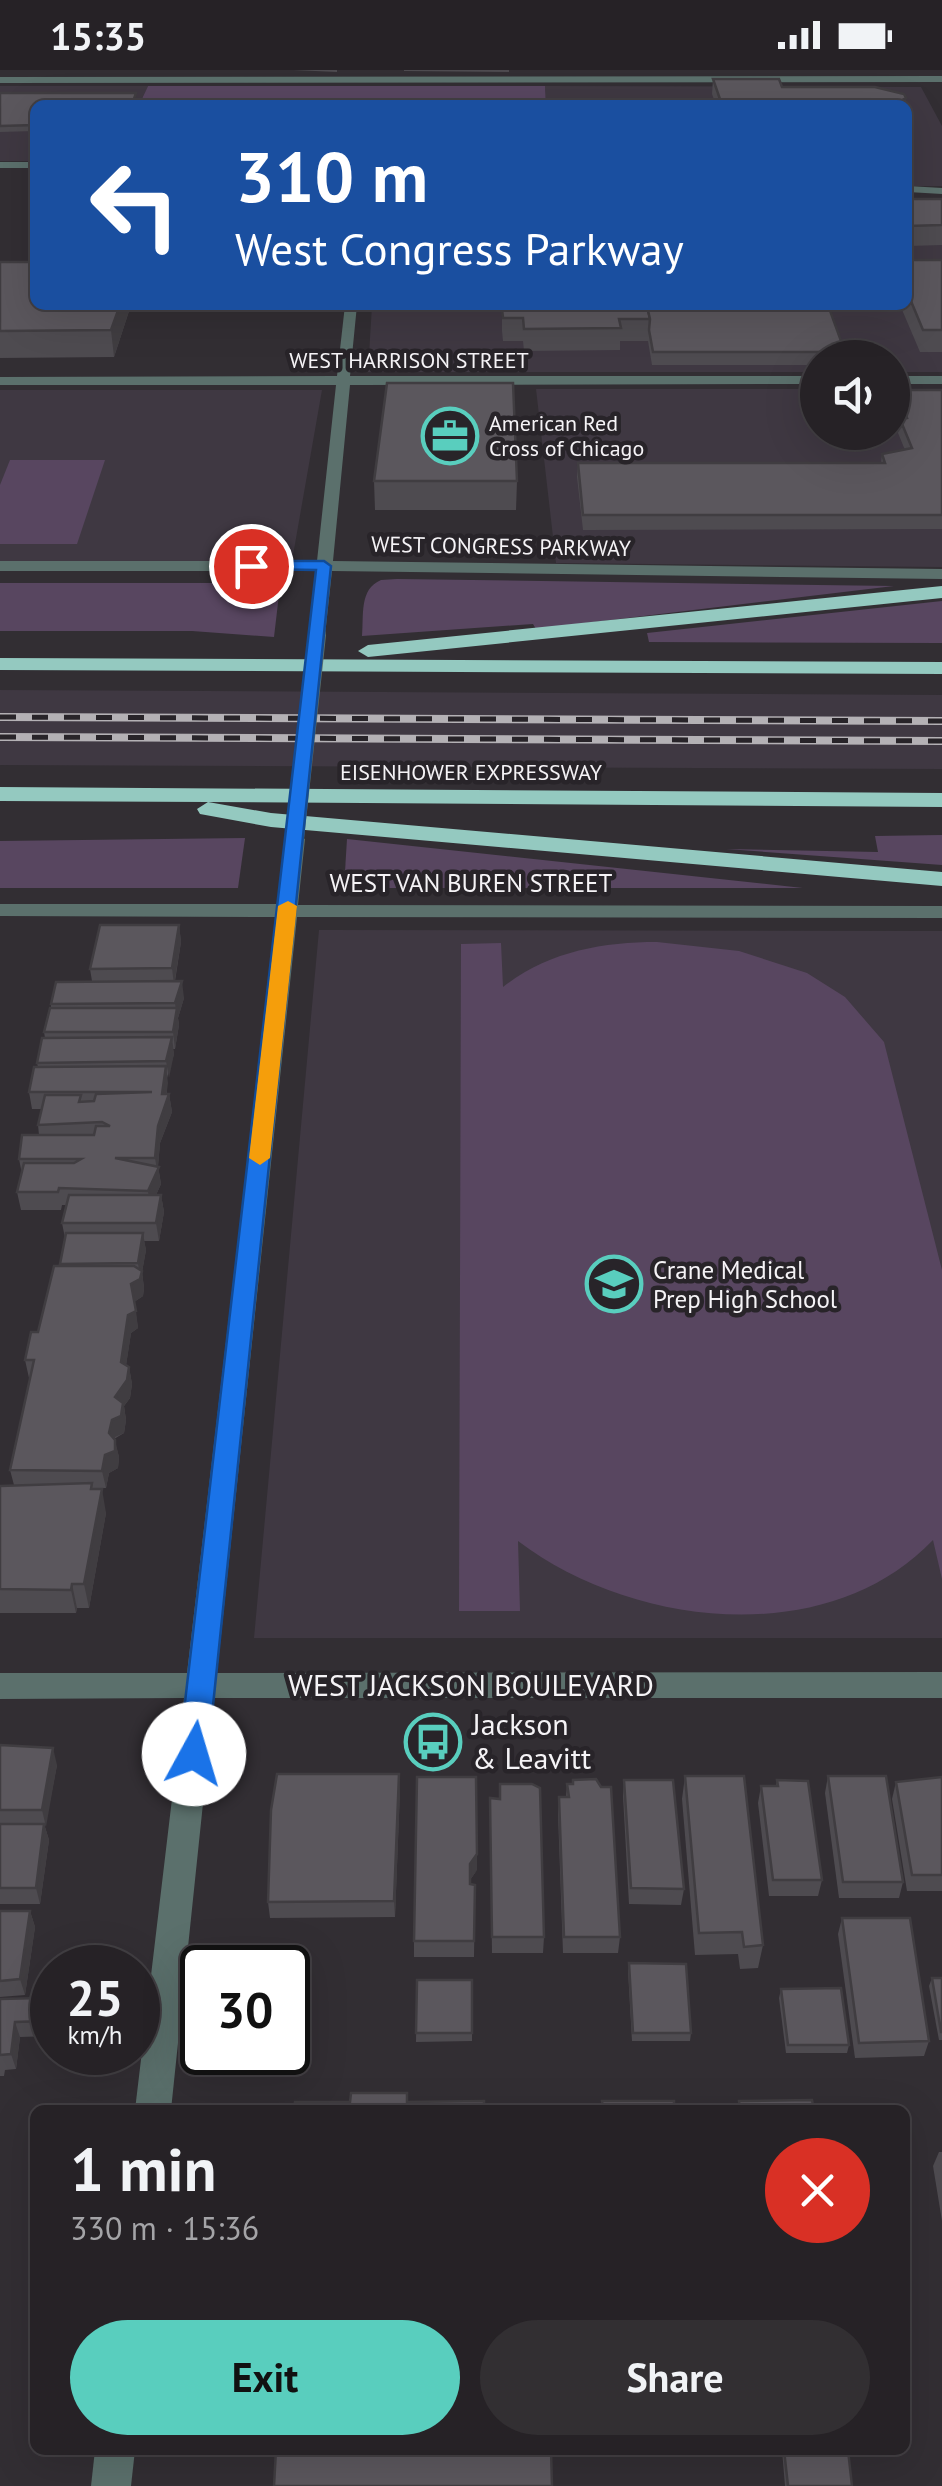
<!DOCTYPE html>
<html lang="en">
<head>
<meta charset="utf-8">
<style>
	body { margin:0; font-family:"PT Sans",sans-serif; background:#322f32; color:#f1f3f6; height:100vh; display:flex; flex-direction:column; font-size:38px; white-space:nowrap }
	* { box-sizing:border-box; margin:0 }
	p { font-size:32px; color:#a4a4a7 }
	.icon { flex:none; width:55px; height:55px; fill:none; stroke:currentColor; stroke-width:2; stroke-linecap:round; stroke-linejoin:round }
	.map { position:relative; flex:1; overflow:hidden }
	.sheet { position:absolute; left:30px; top:2035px; width:880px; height:350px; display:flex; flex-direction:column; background:#262226; border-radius:15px; box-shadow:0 10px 40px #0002,0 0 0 2px #423f43 }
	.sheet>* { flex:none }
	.hud { position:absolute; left:30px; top:30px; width:882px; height:210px; border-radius:15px; box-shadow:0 10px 40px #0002,0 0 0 2px #423f43; background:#1a4fa0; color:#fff; overflow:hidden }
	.fabs { position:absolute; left:800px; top:270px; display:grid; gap:20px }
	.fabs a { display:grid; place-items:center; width:110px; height:110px; border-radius:50%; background:#262226; box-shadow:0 10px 40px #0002,0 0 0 2px #423f43; font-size:50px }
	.speed { position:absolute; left:30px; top:1875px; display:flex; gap:20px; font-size:50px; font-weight:700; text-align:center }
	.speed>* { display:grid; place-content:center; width:130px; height:130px; border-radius:50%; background:#262226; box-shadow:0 10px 40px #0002,0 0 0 2px #423f43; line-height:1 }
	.speed small { font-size:25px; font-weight:400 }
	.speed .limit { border:5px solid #111; border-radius:15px; background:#fff; color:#111 }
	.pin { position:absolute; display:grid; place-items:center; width:85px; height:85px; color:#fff; margin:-42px; border:5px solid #fff; border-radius:50%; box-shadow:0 2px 10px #0007 }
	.me { position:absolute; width:110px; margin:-55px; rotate:6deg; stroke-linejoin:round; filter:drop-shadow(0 0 8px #0008) }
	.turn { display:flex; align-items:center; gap:35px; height:210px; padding:0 40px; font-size:45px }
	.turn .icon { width:130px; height:130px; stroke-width:2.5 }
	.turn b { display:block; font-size:70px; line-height:85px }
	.round { display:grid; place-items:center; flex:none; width:105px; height:105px; border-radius:52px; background:#322f32 }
	.head { display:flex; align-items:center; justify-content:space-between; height:170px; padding:0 40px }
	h1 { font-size:60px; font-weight:700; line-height:75px }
	.cta { display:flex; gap:20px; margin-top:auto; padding:20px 40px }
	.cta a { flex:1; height:115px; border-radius:60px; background:#59cebe; color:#111; font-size:40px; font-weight:700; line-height:115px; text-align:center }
	.cta a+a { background:#322f32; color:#f1f3f6 }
	.status { display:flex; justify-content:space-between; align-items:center; height:70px; padding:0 50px; background:#262226; direction:ltr }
	.status svg { height:28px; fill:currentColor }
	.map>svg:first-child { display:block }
	.built { fill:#3f3842 }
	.green { fill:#584660 }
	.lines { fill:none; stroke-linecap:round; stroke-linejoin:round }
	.minor { fill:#5b706c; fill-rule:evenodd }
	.highway { fill:#94c9c0; fill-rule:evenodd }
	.rail-casing { stroke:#b4b1b5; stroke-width:8 }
	.rail { stroke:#282429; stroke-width:5; stroke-dasharray:16; stroke-linecap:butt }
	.minor-bridge { stroke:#5b706c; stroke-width:18 }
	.wall { fill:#4e4b50 }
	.shaded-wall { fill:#403d41 }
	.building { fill:#5b575d; stroke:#403d41; stroke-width:2.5 }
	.route { fill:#1a73e8; stroke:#114b97; stroke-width:2.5 }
	.slow { fill:#f59e0b }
	.labels { text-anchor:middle; stroke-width:9; stroke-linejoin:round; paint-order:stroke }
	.far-street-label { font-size:22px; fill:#f5f3f6; stroke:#282429 }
	.far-poi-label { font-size:22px; fill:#f5f3f6; stroke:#282429; text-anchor:start }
	.street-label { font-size:25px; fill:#f5f3f6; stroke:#282429 }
	.poi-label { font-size:25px; fill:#f5f3f6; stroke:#282429; text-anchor:start }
	.near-street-label { font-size:30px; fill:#f5f3f6; stroke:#282429 }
	.near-poi-label { font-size:30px; fill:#f5f3f6; stroke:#282429; text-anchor:start }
</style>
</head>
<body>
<div class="status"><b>15:35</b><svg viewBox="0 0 49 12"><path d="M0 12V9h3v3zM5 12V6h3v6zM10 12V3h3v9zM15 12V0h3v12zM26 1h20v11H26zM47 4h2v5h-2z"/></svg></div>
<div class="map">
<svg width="942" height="2416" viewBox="0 0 942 2416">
	<rect width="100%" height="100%" fill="#322e33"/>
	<!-- built -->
	<g class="built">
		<path d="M0 16H148L139 35H35V91H0Z"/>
		<path d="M545 16 921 17 942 56V116H908V35H546Z"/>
		<path d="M908 141H942V302H893L892 288H818L817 302H368L372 235H908Z"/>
		<path d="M536 319H817L818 362H892L893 319H942V497L556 493Z"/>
		<path d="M0 320H322L292 491H0Z"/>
		<path d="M0 620 942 625V699L0 695Z"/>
		<path d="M319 860 942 861V1568H254Z"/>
	</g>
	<!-- green -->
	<g class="green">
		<path d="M148 16H545L546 35H139Z"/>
		<path d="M10 390H105L77 474H0V415Z"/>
		<path d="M381 510 397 509 894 516 536 559 533 554 362 566C364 545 359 519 381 510Z"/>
		<path d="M0 513H272L280 516 274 567 192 561H0Z"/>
		<path d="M942 531V573L649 572 647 563Z"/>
		<path d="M942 765V795L726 779 878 782 875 766Z"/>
		<path d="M245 768 238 818H0V771Z"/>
		<path d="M347 769 803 818H344Z"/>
		<path d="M657 872 739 881 807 903 845 927 884 972 942 1200V1509L933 1470C827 1581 631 1557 518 1471L520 1541H459L461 874 501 873 503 917C547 882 602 872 657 872Z"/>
	</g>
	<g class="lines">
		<!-- minor -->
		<g class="minor">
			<path d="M942 6V12L0 13V7Z"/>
			<rect x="0" y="92" width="35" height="6"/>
			<path d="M908 116 942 118V124L908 122Z"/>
			<path d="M345 235H357L350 306H818V314L350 315 333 491 942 499V509L332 501 325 565 317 570 309 565 316 501H0V491H317L336 315H0V307L337 306Z"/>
			<rect x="892" y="306" width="50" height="8"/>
			<path d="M295 763 305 769 298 835 942 836V848L297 847 217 1603 942 1602V1628H214L171 2040H135L184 1628 0 1629V1603H187L276 847 0 846V834H278L285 769Z"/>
			<path d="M95 2380H135L131 2416H91Z"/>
		</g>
		<!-- highway -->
		<g class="highway">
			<path d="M942 516V528L368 587 358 581 368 575Z"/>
			<path d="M0 588 942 592V604L0 600Z"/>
			<path d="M0 717 942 723V737L208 732 271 743 942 802V816L271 757 200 744 197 739 208 732 0 731Z"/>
		</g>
		<!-- rail casing -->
		<g class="rail-casing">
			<g id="rail">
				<path d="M0 647 942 651"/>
				<path d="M0 667 942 671"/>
			</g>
		</g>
		<!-- rail -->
		<use href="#rail" class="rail"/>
		<!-- minor-bridge -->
		<path class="minor-bridge" d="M295 769 317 565"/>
	</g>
	<!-- wall -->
	<g class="wall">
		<path d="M293 0H337V2Z"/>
		<path d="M404 0H509V2L404 1Z"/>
		<path d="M713 9 782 17 906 28 905 35H716L712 24Z"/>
		<path d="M0 23 137 29 35 35V61L0 62Z"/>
		<path d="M908 129H942V175L908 176Z"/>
		<path d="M908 190H942V282H920L900 235H908Z"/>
		<path d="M0 192 35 235H131L114 287 0 288Z"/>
		<path d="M524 235H828L845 282 844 288H818V295H652L648 271H620V280L524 281 523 271H503L502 261V239H524Z"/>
		<path d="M896 320H942V459L583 460 577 407 578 393H881L882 384 905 380 898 363 900 350 894 334Z"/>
		<path d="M374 411H517L516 440H375Z"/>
		<path d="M179 855 181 872 175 911 184 928 178 948 179 955 175 979H173L174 984 167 1008V1024H169L172 1042 160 1073 158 1096 161 1114 156 1125H161L164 1142 159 1171H144L146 1180 142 1202 144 1218 143 1226 134 1232 138 1258 131 1263 126 1295 129 1297 132 1314 130 1328 124 1336 126 1350 124 1363 114 1369 119 1387 118 1398 109 1403 106 1418H93L106 1443 89 1538H77L76 1543H0V1416L14 1415 10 1400 30 1308H29L25 1290 38 1262 60 1196 65 1168 62 1153 66 1135H62L61 1140H21L17 1122 22 1104 19 1089 39 1065 38 1055 42 1039H32L29 1022 38 997 37 993 45 968 44 962 51 938V934L92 911 90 899Z"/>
		<path d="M0 1675 57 1695 45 1757 49 1770 40 1834H0Z"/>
		<path d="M685 1706 763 1875 758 1898 740 1899 738 1884 695 1885 682 1729Z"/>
		<path d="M828 1706 903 1812 899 1828H839L825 1723Z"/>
		<path d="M942 1707V1821H907L892 1729 896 1712Z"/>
		<path d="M624 1710 684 1819 681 1835 629 1834 623 1726Z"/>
		<path d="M777 1710 822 1810 818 1826H769L758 1733 761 1716H776Z"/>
		<path d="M567 1714 601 1717 620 1867 618 1883H563L558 1744 559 1727H566Z"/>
		<path d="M400 1720 395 1847 270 1848 268 1832Z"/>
		<path d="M490 1728 544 1867 543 1883H492Z"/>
		<path d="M477 1800 470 1810V1814L475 1815 474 1887H414V1871Z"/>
		<path d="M0 1841H30L35 1857 25 1925 0 1927Z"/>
		<path d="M842 1848 929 1971 924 1986 855 1988 838 1864Z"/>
		<path d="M629 1893 691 1963 690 1971H632L628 1901Z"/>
		<path d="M932 1908H942V1970H939L929 1916Z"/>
		<path d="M417 1910H472V1971L416 1972Z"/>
		<path d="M781 1919 849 1975 847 1983H786L779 1928Z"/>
		<path d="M39 1928 40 1932H48L51 1966 20 1967 16 1999 5 2000 4 2006H0V1929Z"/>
		<path d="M939 2082H942V2151L933 2096Z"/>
		<path d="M782 2380H848L852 2416H785Z"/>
	</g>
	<!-- shaded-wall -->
	<g class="shaded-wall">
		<path d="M906 28 905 35H892Z"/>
		<path d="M120 235H131L114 287 111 260Z"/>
		<path d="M179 855 181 872 174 915 172 898Z"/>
		<path d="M182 911 184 928 178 948 179 955 175 979 173 962 176 941 175 933Z"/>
		<path d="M172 967 174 984 169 1008 166 991Z"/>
		<path d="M166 996 168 1013 165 1036 169 1024 172 1042 160 1073 158 1097 161 1114 150 1138 148 1121 157 1100 155 1088 158 1056Z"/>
		<path d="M161 1125 164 1142 159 1171 156 1153Z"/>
		<path d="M143 1163 146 1180 142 1202 144 1218 143 1226 134 1232 131 1214 140 1209 138 1193Z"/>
		<path d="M136 1241 138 1258 131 1263 124 1309 121 1292 128 1245Z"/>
		<path d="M129 1297 132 1314 130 1328 124 1336 126 1350 124 1363 115 1367 112 1381 109 1363 115 1327Z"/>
		<path d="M115 1370 119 1387 118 1398 109 1403 106 1418 102 1401 105 1385Z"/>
		<path d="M102 1419 106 1443 89 1538 84 1514Z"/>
		<path d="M72 1514 77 1538 76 1543 71 1520Z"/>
		<path d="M53 1678 57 1695 46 1757 42 1740Z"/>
		<path d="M399 1704 400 1720 395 1847 394 1831Z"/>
		<path d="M44 1754 49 1770 40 1834 36 1818Z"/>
		<path d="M477 1784V1800L470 1810V1794Z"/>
		<path d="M30 1841 35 1857 25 1925 20 1909Z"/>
		<path d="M48 1932 52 1947 51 1966 46 1951Z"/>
		<path d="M15 1952 20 1967 16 1999 11 1984Z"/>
	</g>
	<!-- building -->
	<g class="building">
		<path d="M713 9H779L782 17H875L904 24 906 28 892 35H722Z"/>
		<path d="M0 23H136L132 35H35V55L0 56Z"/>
		<path d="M908 129H942V155L908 156Z"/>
		<path d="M908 190H942V260H923L908 224Z"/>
		<path d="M0 192H35V235H120L111 260 0 261Z"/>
		<path d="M525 235 647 236 650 249H619L621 258 524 259 523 248H503L502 239H525Z"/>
		<path d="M645 235H828L845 282H653L649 260 650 249 647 236Z"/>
		<path d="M387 313H513L517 411H374Z"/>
		<path d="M896 320H942V445H583L578 393H885L882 384 912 378 900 349 907 348Z"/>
		<path d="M100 855H179L172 898 90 899Z"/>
		<path d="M182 911 175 933 51 934 56 912Z"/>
		<path d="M50 938H177L173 962H44Z"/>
		<path d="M172 967 166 991 37 993 42 968Z"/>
		<path d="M166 996 162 1024H169L158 1056 155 1088H115L159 1097 148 1121 59 1118 58 1122H17L24 1093H74L81 1089H19L22 1065H94L96 1056H110L102 1052 38 1055 45 1025H81L79 1032 94 1031 96 1024 152 1022H29L34 997Z"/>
		<path d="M69 1125H161L156 1153H62Z"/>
		<path d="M66 1163H143L138 1193 60 1194Z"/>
		<path d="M54 1196H134L142 1201 140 1209 131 1214 136 1241 128 1245 121 1292 129 1297 127 1310 115 1327 123 1333 121 1346 112 1350 109 1363 115 1370V1381L105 1385 102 1401 10 1400 34 1290H25L31 1262H38Z"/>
		<path d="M92 1413 91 1419H102L84 1514H72L71 1520 0 1519V1416Z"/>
		<path d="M0 1675 53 1678 42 1740H0Z"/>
		<path d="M277 1704H399L394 1831 268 1832 271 1740Z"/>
		<path d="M685 1706H744L763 1875 744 1877 742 1862 699 1863Z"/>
		<path d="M828 1706H886L903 1812H843Z"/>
		<path d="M417 1707H476L477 1784 470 1794V1814L475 1815 474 1871H414Z"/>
		<path d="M942 1707V1805H912L896 1712Z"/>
		<path d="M596 1709 601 1717H611L620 1867H564L559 1727H569L567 1714H573V1710Z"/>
		<path d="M624 1710H673L684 1819 631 1818Z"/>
		<path d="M777 1710 808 1711 822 1810H773L761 1716H778Z"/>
		<path d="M500 1714H532L540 1718 544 1867H492L490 1728 500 1729Z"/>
		<path d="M0 1754H44L36 1818H0Z"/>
		<path d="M0 1841H30L20 1909 0 1911Z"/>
		<path d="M842 1848H910L929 1971 859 1973Z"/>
		<path d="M629 1893 686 1894 691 1963H633Z"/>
		<path d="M932 1908H942V1962H941Z"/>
		<path d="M417 1910H472V1963H416Z"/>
		<path d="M841 1918 849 1975H788L781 1919Z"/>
		<path d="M39 1928 38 1932H48L46 1951 15 1952 11 1984 0 1985V1929Z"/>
		<path d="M351 2023H407V2032L484 2031V2040H294L295 2032H350Z"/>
		<path d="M812 2030 814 2040H740L739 2031Z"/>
		<path d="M602 2031H674V2040H603Z"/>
		<path d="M276 2380H551L552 2416H274Z"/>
		<path d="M784 2380H848L852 2416H788Z"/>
	</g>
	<!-- route -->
	<path class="route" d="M251 491H324L331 496 208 1684 203 1692 194 1696 184 1692 179 1684 316 500 246 499V493Z"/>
	<!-- slow -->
	<path class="slow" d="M288 831 297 836 270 1088 260 1095 249 1088 278 836Z"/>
	<!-- icons -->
	<defs>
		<g id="office-ring" transform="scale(2.875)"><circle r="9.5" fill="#282429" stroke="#59cebe" stroke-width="1.5"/><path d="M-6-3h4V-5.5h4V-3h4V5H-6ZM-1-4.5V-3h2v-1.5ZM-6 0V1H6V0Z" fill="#59cebe"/></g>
		<g id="school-ring" transform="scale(2.875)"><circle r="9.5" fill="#282429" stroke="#59cebe" stroke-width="1.5"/><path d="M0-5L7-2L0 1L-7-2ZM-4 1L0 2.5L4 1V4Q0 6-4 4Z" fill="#59cebe"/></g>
		<g id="bus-ring" transform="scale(2.875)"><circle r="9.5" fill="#282429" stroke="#59cebe" stroke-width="1.5"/><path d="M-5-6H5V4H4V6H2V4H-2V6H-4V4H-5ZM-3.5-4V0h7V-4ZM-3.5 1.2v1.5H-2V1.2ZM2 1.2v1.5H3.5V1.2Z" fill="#59cebe"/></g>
	</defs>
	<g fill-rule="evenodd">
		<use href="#office-ring" x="450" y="366"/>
		<use href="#school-ring" x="614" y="1214"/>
		<use href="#bus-ring" x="433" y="1672"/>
	</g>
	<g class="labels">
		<!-- far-street labels -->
		<g class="far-street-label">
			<text x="409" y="298">WEST HARRISON STREET</text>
			<text transform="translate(501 476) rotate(1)" y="8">WEST CONGRESS PARKWAY</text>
			<text x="471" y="710">EISENHOWER EXPRESSWAY</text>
		</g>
		<!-- far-poi labels -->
		<g class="far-poi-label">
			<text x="489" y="361">American Red<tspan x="489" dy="25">Cross of Chicago</tspan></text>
		</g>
		<!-- street labels -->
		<g class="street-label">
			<text x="471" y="822">WEST VAN BUREN STREET</text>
		</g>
		<!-- poi labels -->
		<g class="poi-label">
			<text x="653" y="1209">Crane Medical<tspan x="653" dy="29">Prep High School</tspan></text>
		</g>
		<!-- near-street labels -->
		<g class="near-street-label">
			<text x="471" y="1626">WEST JACKSON BOULEVARD</text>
		</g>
		<!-- near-poi labels -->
		<g class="near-poi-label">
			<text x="472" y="1665">Jackson<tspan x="472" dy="34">&amp; Leavitt</tspan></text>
		</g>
	</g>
</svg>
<div class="fabs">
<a><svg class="icon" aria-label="sound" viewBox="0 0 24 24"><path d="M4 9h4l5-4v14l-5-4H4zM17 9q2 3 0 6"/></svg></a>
</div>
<div class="speed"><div>25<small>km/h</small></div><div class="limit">30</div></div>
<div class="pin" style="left:251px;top:496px;background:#d93025"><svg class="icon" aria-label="arrive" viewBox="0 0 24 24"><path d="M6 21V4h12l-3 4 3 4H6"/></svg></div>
<svg class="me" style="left:194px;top:1684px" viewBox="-20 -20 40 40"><circle r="19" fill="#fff"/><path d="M0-13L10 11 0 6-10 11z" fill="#1a73e8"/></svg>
<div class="hud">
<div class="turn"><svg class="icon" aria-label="left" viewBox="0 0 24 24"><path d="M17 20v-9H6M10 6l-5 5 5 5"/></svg><div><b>310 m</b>West Congress Parkway</div></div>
</div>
<section class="sheet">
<div class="head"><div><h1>1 min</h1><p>330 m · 15:36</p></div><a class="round" style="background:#d93025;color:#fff"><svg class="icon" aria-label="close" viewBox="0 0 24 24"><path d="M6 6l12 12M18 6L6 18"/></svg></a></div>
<div class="cta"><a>Exit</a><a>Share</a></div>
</section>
</div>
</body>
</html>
